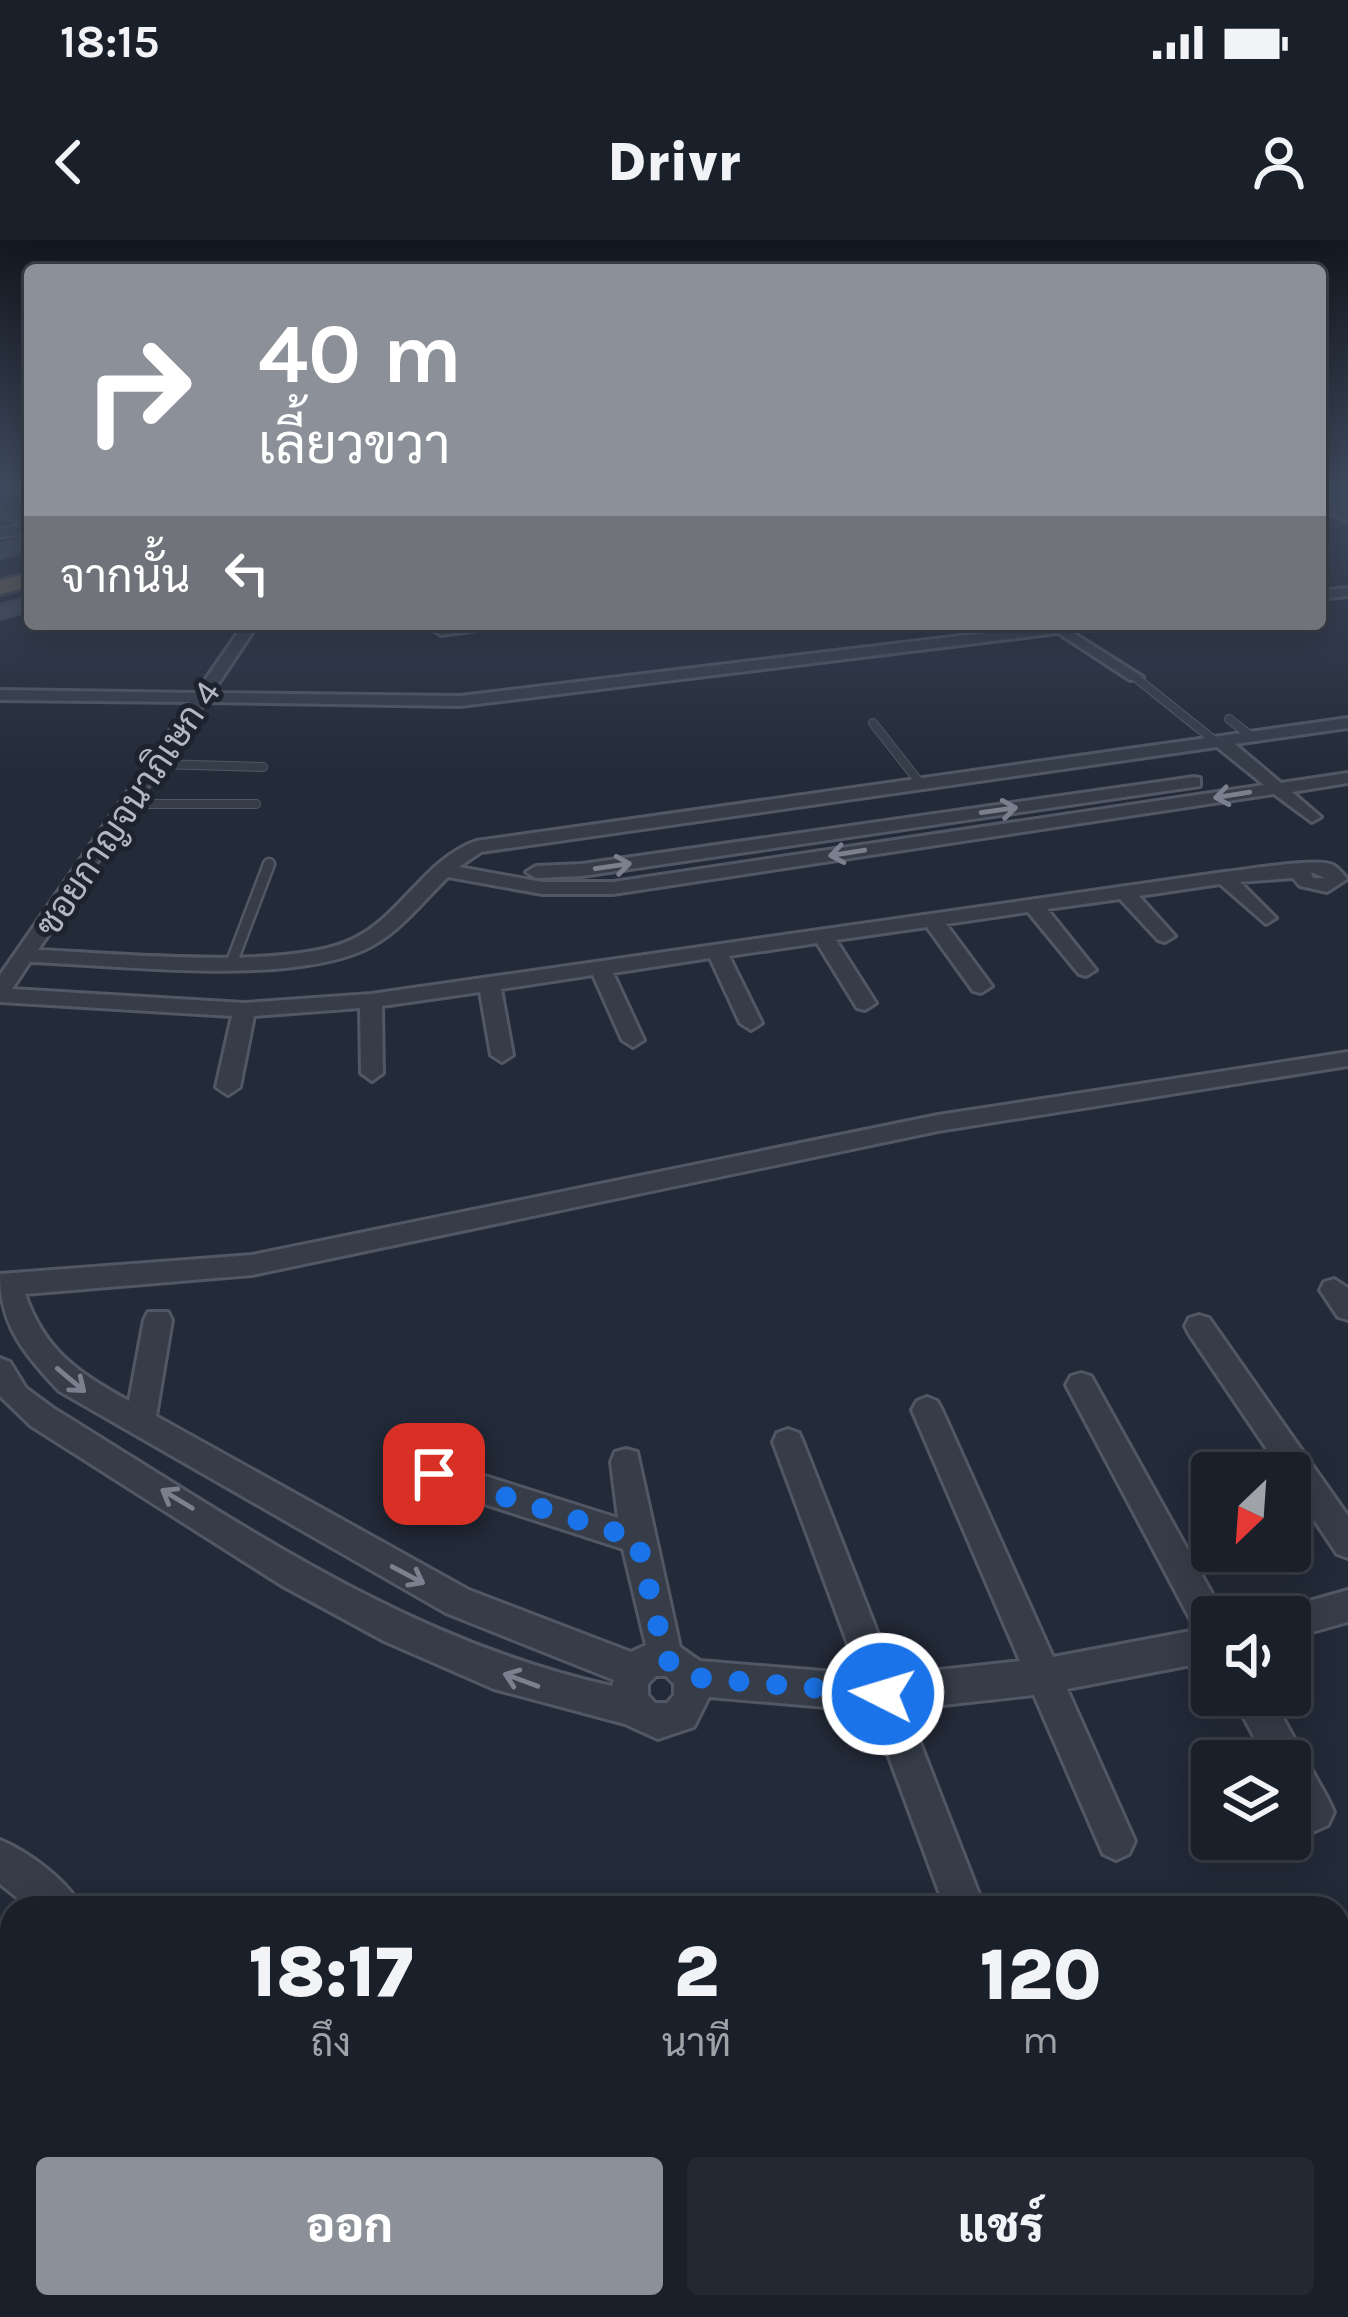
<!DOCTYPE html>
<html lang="th">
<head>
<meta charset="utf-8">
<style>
	body { margin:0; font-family:Karla,Sarabun,sans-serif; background:#232832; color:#f1f3f6; height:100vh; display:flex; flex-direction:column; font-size:45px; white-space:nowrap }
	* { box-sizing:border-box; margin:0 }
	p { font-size:39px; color:#9fa3a8 }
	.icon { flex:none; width:66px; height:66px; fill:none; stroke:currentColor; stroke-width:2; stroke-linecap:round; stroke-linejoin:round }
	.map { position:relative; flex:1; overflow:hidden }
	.details { position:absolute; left:0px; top:1656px; width:1350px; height:423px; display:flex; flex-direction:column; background:#1a202a; border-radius:36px 36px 0 0; box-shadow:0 6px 30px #0003,0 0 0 3px #383e47 }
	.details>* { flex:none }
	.guide { position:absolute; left:24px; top:24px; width:1302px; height:366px; border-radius:12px; box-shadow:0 6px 30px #0003,0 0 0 3px #383e47; background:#8c9099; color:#fff; overflow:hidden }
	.needle { width:78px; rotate:205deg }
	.fabs { position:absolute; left:1191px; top:1212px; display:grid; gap:24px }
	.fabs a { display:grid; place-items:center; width:120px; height:120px; border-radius:12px; background:#1a202a; box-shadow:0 6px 30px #0003,0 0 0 3px #383e47; font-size:60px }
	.pin { position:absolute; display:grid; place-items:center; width:102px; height:102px; color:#fff; margin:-51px; border-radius:24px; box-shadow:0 6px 18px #0006 }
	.me { position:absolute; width:132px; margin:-66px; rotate:275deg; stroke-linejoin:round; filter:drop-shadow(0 0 9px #0008) }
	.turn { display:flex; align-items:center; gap:42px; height:252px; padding:0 36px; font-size:54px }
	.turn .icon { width:156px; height:156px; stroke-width:2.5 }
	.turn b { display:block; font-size:84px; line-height:102px }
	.then { display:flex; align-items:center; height:114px; padding:0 36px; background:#0003; gap:24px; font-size:45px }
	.eta { display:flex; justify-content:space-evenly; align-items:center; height:204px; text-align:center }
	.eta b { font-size:72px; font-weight:800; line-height:84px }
	.cta { display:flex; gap:24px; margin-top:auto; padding:24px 36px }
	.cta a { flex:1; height:138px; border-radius:12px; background:#8c9099; color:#fff; font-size:48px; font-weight:800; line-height:138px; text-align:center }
	.cta a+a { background:#232832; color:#f1f3f6 }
	.status { display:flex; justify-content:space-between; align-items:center; height:84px; padding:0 60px; background:#1a202a; direction:ltr }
	.status svg { height:33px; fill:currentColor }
	header { display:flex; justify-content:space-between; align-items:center; height:156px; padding:0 36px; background:#1a202a; font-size:54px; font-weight:800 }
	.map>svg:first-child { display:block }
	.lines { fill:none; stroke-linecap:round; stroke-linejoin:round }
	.canal { fill:#394761; fill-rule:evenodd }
	.minor-tunnel { stroke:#383f4d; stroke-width:42; stroke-dasharray:42 21; stroke-linecap:butt }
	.service-far2-casing { stroke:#515764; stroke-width:9 }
	.service-far1-casing { stroke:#515764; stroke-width:10 }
	.service-casing { stroke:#515764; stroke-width:15 }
	.minor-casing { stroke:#515764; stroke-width:6 }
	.secondary-casing { stroke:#404652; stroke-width:6 }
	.motorway-casing { stroke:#414754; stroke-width:6 }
	.service-far2 { stroke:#363d49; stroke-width:6 }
	.service-far1 { stroke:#363d49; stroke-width:8 }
	.service { stroke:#363d49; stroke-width:10 }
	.minor { fill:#363d49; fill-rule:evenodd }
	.secondary { fill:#454c5c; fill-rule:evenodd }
	.motorway { fill:#6f6654; fill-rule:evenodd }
	.oneway { stroke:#7a808d }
	.route { stroke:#1a73e8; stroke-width:21; stroke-dasharray:0 37.8 }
	.labels { text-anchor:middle; stroke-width:10; stroke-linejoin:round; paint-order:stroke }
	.far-street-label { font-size:36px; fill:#b1b7c5; stroke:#1c222e }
</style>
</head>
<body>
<div class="status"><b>18:15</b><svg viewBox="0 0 49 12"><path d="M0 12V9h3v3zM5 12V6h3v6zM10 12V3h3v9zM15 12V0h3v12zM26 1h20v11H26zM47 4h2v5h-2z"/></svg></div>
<header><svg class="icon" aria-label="back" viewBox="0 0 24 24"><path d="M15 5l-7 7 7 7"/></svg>Drivr<svg class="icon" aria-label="person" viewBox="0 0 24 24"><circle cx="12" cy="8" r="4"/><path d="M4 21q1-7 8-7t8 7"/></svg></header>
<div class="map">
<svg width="1348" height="2077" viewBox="0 0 1348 2077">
	<rect width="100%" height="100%" fill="#232a38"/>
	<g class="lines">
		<!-- canal -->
		<path class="canal" d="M1320 247H1348V253L1320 251Z"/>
		<!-- minor-tunnel -->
		<path class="minor-tunnel" d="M1338 2042 1348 2053"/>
		<!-- service-far2 casing -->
		<g class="service-far2-casing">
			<path id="service-far2" d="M0 274 30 285"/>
		</g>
		<!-- service-far1 casing -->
		<g class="service-far1-casing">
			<g id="service-far1">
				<path d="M1135 437 1216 502"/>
				<path d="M1229 479 1252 497"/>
				<path d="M873 483 920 543"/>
				<path d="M157 524 263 527"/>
				<path d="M130 564H256"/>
			</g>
		</g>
		<!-- service casing -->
		<g class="service-casing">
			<path id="service" d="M233 719 269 624"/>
		</g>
		<!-- minor casing -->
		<g class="minor-casing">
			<g id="minor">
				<path d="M1320 259 1348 273V282L1320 268Z"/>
				<path d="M30 284V292L0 297V289Z"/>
				<path d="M1348 348V356L1320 359V351Z"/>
				<path d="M244 384H258L212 453 460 456 1059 384 1143 437 1130 440 1058 393 460 466 205 462 38 710C114 713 289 731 353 699 401 676 425 619 476 601L1348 478V488L1235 504 1281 543 1348 533V543L1292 552 1321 577 1312 582 1274 554 613 654H542L448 637C422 662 398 695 364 710 282 746 121 725 30 722L12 749 244 763 371 754 1224 632C1246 630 1318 617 1333 625 1337 627 1344 635 1347 639L1327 652 1300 646 1293 638 1240 642 1276 678 1266 684 1220 644 1139 656 1175 696 1165 702 1158 700 1120 659 1047 669 1096 730 1086 736 1079 734 1028 672 946 684 992 746 981 753 973 751 927 687 836 700 876 763 865 770 857 768 817 703 729 716 762 783 751 790 740 783 710 718 613 733 644 800 633 807 622 800 593 735 501 749 513 815 502 822 491 815 480 752 382 766 383 833 372 841 361 833 360 768 254 776 240 847 228 855 216 847 232 776 0 762V735L190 462 0 460V450L196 453ZM1217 507 1264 545 613 642H542L459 627 481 612ZM1311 632 1325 638H1313Z"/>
				<path d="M470 384H522L441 395 434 391Z"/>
				<path d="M1194 537 1200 538V546L582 636 536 638 526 632 536 626 582 624Z"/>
				<path d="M1348 812V826L938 891 252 1035 25 1054C45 1111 77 1132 129 1161L144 1080 148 1072H168L172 1080 156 1176 469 1350 631 1412 646 1405 623 1309 423 1244 419 1234 423 1224 434 1220 618 1278 611 1222 615 1212 626 1209 637 1212 680 1407 700 1421 859 1434 773 1202 777 1193 788 1189 799 1193 803 1202 894 1435 1020 1421 912 1170 917 1161 927 1157 937 1161 942 1170 1053 1417 1196 1390 1066 1145 1071 1136 1081 1133 1091 1136 1225 1377H1212V1421L1067 1449 1135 1601 1129 1614 1116 1620 1103 1614 1034 1455 907 1469 979 1654 972 1668H945L872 1471 709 1457 694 1487 658 1499 625 1484 494 1449 384 1401 281 1345 31 1186 0 1156V1118L10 1122 26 1148 53 1168C234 1279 401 1399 612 1446L614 1440 446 1373 59 1151C25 1114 0 1087 0 1034L252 1015 938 875ZM656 1436H666L674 1444V1455L667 1463H655L648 1455V1444Z"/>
				<path d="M1334 1039 1348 1048V1080L1338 1077 1320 1050 1324 1042Z"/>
				<path d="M1199 1075 1209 1078 1348 1276V1318L1337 1314 1290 1244V1233H1283L1189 1094 1185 1086 1189 1078Z"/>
				<path d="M1348 1350V1382L1290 1398V1377H1275L1278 1370Z"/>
				<path d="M1232 1455H1270L1328 1559 1334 1572 1328 1585 1315 1591C1285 1578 1290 1549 1290 1521H1267Z"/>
				<path d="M0 1600C27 1611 69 1641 81 1668H30L0 1644Z"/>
				<path d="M1342 1684 1348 1686V1722L1338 1725V1685Z"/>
				<path d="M1348 1756V1798L1338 1800V1758Z"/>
				<path d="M0 1856 12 1861V1911L0 1906Z"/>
				<path d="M190 2067H245L249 2077H195Z"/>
				<path d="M543 2067H598L602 2077H548Z"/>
				<path d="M746 2067H794L790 2077H742Z"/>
			</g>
		</g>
		<!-- secondary casing -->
		<g class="secondary-casing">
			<g id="secondary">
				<path d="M30 299V309L0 317V305Z"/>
				<path d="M30 358V370L0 378V366Z"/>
			</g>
		</g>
		<!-- motorway casing -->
		<g class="motorway-casing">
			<path id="motorway" d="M30 333V347L0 354V340Z"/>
		</g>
		<!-- service-far2 -->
		<use href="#service-far2" class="service-far2"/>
		<!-- service-far1 -->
		<use href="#service-far1" class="service-far1"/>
		<!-- service -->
		<use href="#service" class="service"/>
		<!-- minor -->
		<use href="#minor" class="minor"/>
		<!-- secondary -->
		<use href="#secondary" class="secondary"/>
		<!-- motorway -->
		<use href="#motorway" class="motorway"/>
	</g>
	<!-- one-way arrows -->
	<defs><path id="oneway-shaft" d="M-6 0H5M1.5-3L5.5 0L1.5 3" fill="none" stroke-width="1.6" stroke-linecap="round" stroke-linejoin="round" transform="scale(3)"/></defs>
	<g class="oneway">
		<use href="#oneway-shaft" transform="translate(1232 555) rotate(171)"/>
		<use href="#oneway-shaft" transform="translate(999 570) rotate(-8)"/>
		<use href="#oneway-shaft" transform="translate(847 613) rotate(171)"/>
		<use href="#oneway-shaft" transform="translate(613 626) rotate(-8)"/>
		<use href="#oneway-shaft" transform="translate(71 1140) rotate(40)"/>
		<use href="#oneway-shaft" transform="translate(177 1259) rotate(-149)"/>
		<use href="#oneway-shaft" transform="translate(408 1335) rotate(28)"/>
		<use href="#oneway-shaft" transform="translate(521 1440) rotate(-160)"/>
	</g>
	<!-- sky -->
	<linearGradient id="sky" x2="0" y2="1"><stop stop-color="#13171f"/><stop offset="0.46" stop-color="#3f4a5e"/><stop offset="1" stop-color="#3f4a5e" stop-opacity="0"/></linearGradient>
	<rect width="1348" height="538" fill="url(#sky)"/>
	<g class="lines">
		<!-- route -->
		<path class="route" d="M434 1234 637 1299 666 1419 690 1437 883 1454"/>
	</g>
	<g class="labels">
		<!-- far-street labels -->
		<g class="far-street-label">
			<text transform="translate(127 568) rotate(-56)" y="13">ซอยกาญจนาภิเษก 4</text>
		</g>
	</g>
</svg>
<div class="fabs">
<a><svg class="needle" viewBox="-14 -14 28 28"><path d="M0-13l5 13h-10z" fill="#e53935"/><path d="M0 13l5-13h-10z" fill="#9fa3a8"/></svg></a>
<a><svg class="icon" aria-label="sound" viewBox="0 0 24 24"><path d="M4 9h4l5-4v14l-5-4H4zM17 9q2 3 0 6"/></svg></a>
<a><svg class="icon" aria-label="layers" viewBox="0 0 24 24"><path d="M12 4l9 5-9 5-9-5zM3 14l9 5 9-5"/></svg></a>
</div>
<div class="pin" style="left:434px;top:1234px;background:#d93025"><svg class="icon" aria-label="arrive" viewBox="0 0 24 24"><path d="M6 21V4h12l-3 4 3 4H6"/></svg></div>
<svg class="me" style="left:883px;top:1454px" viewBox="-20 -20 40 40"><circle r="17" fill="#1a73e8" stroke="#fff" stroke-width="3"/><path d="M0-11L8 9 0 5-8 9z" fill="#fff"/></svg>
<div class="guide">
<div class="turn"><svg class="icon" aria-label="right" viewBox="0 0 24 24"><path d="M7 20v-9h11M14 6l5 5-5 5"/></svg><div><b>40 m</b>เลี้ยวขวา</div></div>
<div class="then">จากนั้น<svg class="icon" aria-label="left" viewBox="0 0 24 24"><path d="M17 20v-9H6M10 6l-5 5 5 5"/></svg></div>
</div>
<section class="details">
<div class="eta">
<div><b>18:17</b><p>ถึง</p></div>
<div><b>2</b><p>นาที</p></div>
<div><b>120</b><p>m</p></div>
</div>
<div class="cta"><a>ออก</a><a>แชร์</a></div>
</section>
</div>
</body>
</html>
